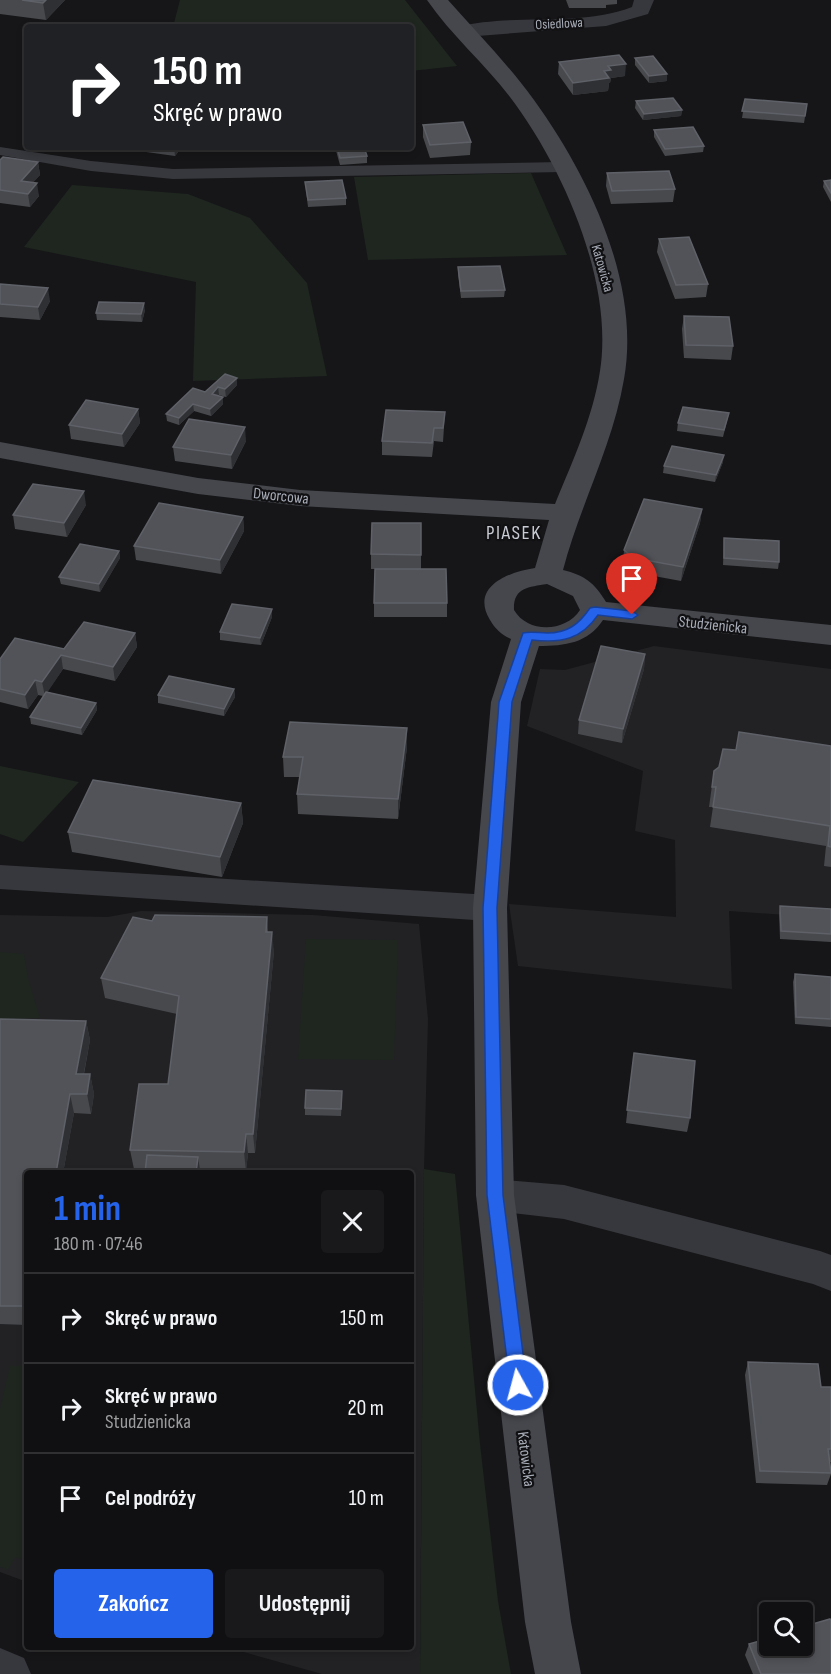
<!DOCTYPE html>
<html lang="pl">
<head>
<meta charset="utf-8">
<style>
	body { margin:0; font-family:"Sofia Sans Condensed",sans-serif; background:#19191b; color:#f1f3f6; height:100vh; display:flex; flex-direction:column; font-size:22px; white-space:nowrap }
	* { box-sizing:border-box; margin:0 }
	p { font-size:20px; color:#9c9d9f }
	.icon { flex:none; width:33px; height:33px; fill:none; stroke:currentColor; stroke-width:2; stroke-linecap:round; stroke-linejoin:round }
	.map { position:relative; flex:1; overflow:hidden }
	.panel { position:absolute; left:24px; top:1170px; width:390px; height:480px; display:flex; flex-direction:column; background:#101012; border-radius:6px; box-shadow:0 3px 9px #0003,0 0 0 2px #303032 }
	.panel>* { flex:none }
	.banner { position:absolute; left:24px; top:24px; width:390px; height:126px; border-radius:6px; box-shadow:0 3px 9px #0003,0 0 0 2px #303032; background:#202124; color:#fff; overflow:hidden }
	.tools { position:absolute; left:759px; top:1602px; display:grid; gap:12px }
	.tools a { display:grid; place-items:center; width:54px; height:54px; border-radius:6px; background:#101012; box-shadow:0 3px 9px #0003,0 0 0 2px #303032; font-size:30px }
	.pin { position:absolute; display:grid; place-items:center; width:51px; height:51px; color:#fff; margin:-62px -26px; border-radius:50% 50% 50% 0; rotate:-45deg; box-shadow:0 0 6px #0007 }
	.pin .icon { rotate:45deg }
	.me { position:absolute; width:66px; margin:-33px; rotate:353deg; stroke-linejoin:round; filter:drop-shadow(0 0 4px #0008) }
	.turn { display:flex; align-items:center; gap:21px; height:126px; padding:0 30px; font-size:27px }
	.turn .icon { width:78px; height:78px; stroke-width:2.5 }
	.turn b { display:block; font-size:42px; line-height:51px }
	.round { display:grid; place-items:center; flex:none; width:63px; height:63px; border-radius:6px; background:#19191b }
	.summary { display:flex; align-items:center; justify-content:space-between; height:102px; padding:0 30px }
	h1 { font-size:36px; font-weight:700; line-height:45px; color:#2563eb }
	.primary-button { display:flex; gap:12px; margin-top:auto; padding:12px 30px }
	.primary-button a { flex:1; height:69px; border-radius:6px; background:#2563eb; color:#fff; font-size:24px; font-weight:700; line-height:69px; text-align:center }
	.primary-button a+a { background:#19191b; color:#f1f3f6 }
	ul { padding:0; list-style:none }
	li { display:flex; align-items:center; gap:18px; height:90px; padding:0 30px; border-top:2px solid #303032 }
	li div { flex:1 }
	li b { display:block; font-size:22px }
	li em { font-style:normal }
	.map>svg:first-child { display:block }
	.built { fill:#222225 }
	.green { fill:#1e261f }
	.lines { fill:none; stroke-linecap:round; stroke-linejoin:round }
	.lane { fill:#37383d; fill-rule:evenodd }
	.street { fill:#37383d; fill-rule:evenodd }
	.secondary { fill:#45474d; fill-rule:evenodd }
	.wall { fill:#47494d }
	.shaded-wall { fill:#2f3033 }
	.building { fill:#525359; stroke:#5f6168; stroke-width:1.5 }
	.route { fill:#2563eb; stroke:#184099; stroke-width:1.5 }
	.labels { text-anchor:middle; stroke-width:4.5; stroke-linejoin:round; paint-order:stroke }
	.far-street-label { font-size:14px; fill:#a8adb8; stroke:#111113 }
	.street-label { font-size:16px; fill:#a8adb8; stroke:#111113 }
	.quarter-label { font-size:20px; letter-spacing:1.5px; fill:#c9ccd4; stroke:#111113 }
</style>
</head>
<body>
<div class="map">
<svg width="831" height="1674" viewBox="0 0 831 1674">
	<rect width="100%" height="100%" fill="#161618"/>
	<!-- built -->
	<g class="built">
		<path d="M654 646 831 669V918L729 911 732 989 518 966 509 904 676 917 675 840 635 831 643 771 527 726 540 669 565 670Z"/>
		<path d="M141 911 313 915 419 924 428 1019 424 1169 420 1674H322L226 1647H411V1173H27V1582L0 1572V915L108 917Z"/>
	</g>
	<!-- green -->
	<g class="green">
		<path d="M180 0H405L457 66 411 71V27H173Z"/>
		<path d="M531 173 567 255 368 260 354 177Z"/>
		<path d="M72 185 188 194 250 218 307 283 327 376 193 381 196 282 24 247Z"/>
		<path d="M0 766 79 782 23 842 0 834Z"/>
		<path d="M306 939 398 940 394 1060 298 1059Z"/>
		<path d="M0 952 24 954 28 978 40 1018 0 1019Z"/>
		<path d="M424 1169 455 1174 480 1444 498 1601 511 1674H420Z"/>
		<path d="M10 1366H27V1560L15 1557 8 1570 0 1567V1409Z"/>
	</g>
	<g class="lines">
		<!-- lane -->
		<path class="lane" d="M0 147 91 161 173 169 562 162 570 167 562 172 173 179 91 171 0 155Z"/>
		<!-- street -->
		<g class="street">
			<path d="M634 0H654L648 14 606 26 464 37 457 35 454 31 457 27C512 13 582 27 632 7Z"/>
			<path d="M0 865 490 895 502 899 507 908 502 917 490 921 0 889Z"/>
			<path d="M495 1179 564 1185 820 1251 831 1255V1291L813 1284 564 1219 495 1211 481 1207 476 1195 481 1183Z"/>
			<path d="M0 1648 24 1658 31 1674H0Z"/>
		</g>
		<!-- secondary -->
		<path class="secondary" d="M427 0H448C477 33 508 64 534 100 589 176 641 284 624 379 613 445 580 505 563 570 584 575 595 583 606 602L831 625V645L603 620C588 643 565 646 539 646L521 702 507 908 514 1195 571 1622 581 1674H535L525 1622 476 1195 473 908 491 702 511 639C502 635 495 629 490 620 470 587 508 572 535 568L549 520 300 506 198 494 0 458V442L198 478 300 490 555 504C573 460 593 417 600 371 614 282 563 167 510 97 484 63 451 35 427 0ZM547 584 573 596 580 610C566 632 528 634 514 610 513 588 528 587 547 584Z"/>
	</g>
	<!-- wall -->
	<g class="wall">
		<path d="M0 0H65L46 20 0 14Z"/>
		<path d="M566 0H617V4L606 5V8H569Z"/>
		<path d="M635 58 667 74V81L649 83 635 65Z"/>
		<path d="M559 62 625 76 611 78 610 83H609L608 91 573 95 558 74Z"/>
		<path d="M745 99 807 104 804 123 742 118Z"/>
		<path d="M636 101 682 110 681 116 643 120 635 108Z"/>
		<path d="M423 125 471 142 470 155 430 158 423 137Z"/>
		<path d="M654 130 704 146 703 152 665 156 654 137Z"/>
		<path d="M110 147H182L175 156Z"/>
		<path d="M335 147H364L367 156V163L340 165Z"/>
		<path d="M0 160 38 162 40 175 33 182 39 196 30 207 0 203Z"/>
		<path d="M607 173 675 189 673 202 611 204 606 186Z"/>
		<path d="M831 180V202L823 187 824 181Z"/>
		<path d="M305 182 346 198V205L308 207Z"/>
		<path d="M659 239 708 284 706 297 675 299 657 252Z"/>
		<path d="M458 267 505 290 504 297 461 298 458 274Z"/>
		<path d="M0 284 50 301 40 320 0 317Z"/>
		<path d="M145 310 142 322 97 320 96 313Z"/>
		<path d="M684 316 733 346 731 360 684 358 682 329Z"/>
		<path d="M225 374 237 385 226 397 219 395 218 396 223 404 211 416 194 411 179 425 167 421 166 414 205 392Z"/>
		<path d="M138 409 140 423 124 447 71 439 69 425Z"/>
		<path d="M445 412 443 442 434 441 432 457 382 455V441Z"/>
		<path d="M729 413 723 437 677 431 678 423Z"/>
		<path d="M246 441 232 469 175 461 173 447Z"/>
		<path d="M723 462 715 482 663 473 664 466Z"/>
		<path d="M86 505 67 537 15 529 13 515Z"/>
		<path d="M702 509 700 523 681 581 632 572 623 564 624 550Z"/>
		<path d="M243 517 244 531 221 574 136 560 134 546Z"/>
		<path d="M421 523V569H371V554Z"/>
		<path d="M724 538 779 562 778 569 723 565Z"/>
		<path d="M119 551 120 558 100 592 61 584 59 577Z"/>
		<rect x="374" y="603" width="73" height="14"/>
		<path d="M272 617 261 645 220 640V632Z"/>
		<path d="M135 633 137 647 115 681 63 669 47 692 96 703 97 710 82 735 31 724 30 717 43 696 38 695 28 709 0 702V659L64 649Z"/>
		<path d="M645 654 644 669 622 743 578 734 579 720Z"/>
		<path d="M234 689 235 697 224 716 158 703V695Z"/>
		<path d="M831 746V867L824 866 826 846 710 827 713 807H709L714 771 719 767 736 750Z"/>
		<path d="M407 747 398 819 298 814 297 794 300 777H284L283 757Z"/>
		<path d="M241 803 243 823 222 877 72 852 68 832Z"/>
		<path d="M780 906 831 909V942L780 939 779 913Z"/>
		<path d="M267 917 268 932 274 951 255 1153H248L246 1171 134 1169 130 1150 168 1084 177 1014 105 998 101 978 152 921Z"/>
		<path d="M795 974 831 977V1027L795 1024 793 982Z"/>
		<path d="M0 1019 86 1021 90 1040 84 1074H90L94 1094 91 1114 74 1113 63 1173H27V1325L0 1324Z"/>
		<path d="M634 1053 690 1118 687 1132 626 1123Z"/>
		<path d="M342 1098 341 1116 305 1115V1108Z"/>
		<path d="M748 1362 821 1387H831V1462H830L831 1474 827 1485 756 1483 745 1375Z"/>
		<path d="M749 1644 831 1674H753L745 1655Z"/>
	</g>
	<!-- shaded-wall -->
	<g class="shaded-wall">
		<path d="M46 0H65L46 20 43 3Z"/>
		<path d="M626 64 625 76 611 78 610 83H609L608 91 573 95V83L604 71 608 66Z"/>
		<path d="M667 74V81L649 83V76Z"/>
		<path d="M682 110 681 116 643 120 644 114Z"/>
		<path d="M174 147H182L175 156Z"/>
		<path d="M38 162 40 175 23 194 21 181Z"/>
		<path d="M37 183 39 196 30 207 28 194Z"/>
		<path d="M48 288 50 301 40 320 38 307Z"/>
		<path d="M144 303 145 310 142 322 141 314Z"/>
		<path d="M237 378V385L226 397 225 389Z"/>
		<path d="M218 387 219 395 213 401 212 394Z"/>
		<path d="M223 397V404L211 416 210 409Z"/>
		<path d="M193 404 194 411 179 425V418Z"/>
		<path d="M138 409 140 423 124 447 122 434Z"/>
		<path d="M245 427 246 441 232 469 231 455Z"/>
		<path d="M724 455 723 462 715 482 716 475Z"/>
		<path d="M84 491 86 505 67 537 64 523Z"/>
		<path d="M702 509 700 523 681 581 683 567Z"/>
		<path d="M243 517 244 531 221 574 220 560Z"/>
		<path d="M119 551 120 558 100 592 99 584Z"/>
		<path d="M272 609V617L261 645 260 638Z"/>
		<path d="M135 633 137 647 115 681 113 667Z"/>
		<path d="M645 654 644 669 622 743 623 729Z"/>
		<path d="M61 655 63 669 45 696 42 682Z"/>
		<path d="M35 680 38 695 28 709 25 695Z"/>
		<path d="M234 689 235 697 224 716V709Z"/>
		<path d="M96 703 97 710 82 735 81 728Z"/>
		<path d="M407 728V747L398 819V799Z"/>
		<path d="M241 803 243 823 222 877 220 857Z"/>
		<path d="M272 932 274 951 255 1153 253 1134Z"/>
		<path d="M86 1021 90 1040 80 1093 76 1074Z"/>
		<path d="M90 1074 94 1094 91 1114 87 1094Z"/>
		<path d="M70 1094 74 1113 63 1173H56Z"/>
		<path d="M246 1134 248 1153 246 1171 244 1152Z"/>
		<path d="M198 1157 200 1170V1173H196Z"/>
	</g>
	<!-- building -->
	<g class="building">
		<path d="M22 0H46L43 3Z"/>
		<path d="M619 55 626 64 608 66 611 70 604 71 609 78 573 83 559 62Z"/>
		<path d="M653 56 667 74 649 76 635 58Z"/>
		<path d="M673 98 682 110 644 114 636 101Z"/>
		<path d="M745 99 807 104 805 116 742 111Z"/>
		<path d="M463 122 471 142 430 145 423 125Z"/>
		<path d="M693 127 704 146 665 149 654 130Z"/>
		<path d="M337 147H364L367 156 340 158Z"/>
		<path d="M3 157 38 162 21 181 37 183 28 194 0 190V160Z"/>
		<path d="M669 171 675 189 612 191 607 173Z"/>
		<path d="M342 180 346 198 308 200 305 182Z"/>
		<path d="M831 180V193L824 181Z"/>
		<path d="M689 237 708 284 676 285 659 239Z"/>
		<path d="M500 266 505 290 461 291 458 267Z"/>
		<path d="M0 284 48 288 38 307 0 304Z"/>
		<path d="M99 302 144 303 141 314 96 313Z"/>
		<path d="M684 316 729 317 733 346 686 345Z"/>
		<path d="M225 374 237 378 225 389 218 387 212 394 223 397 210 409 193 404 179 418 166 414 193 388 205 392Z"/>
		<path d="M86 400 138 409 122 434 69 425Z"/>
		<path d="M683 407 729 413 724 430 678 423Z"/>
		<path d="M386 410 445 412 443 428H434L432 443 382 441Z"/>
		<path d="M189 419 245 427 231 455 173 447Z"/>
		<path d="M672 446 724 455 716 475 664 466Z"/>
		<path d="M33 484 84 491 64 523 13 515Z"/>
		<path d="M644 499 702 509 683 567 634 558 624 550Z"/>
		<path d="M159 503 243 517 220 560 134 546Z"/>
		<path d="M372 523H421V555L371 554Z"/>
		<path d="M724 538 779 541V562L724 558Z"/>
		<path d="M80 544 119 551 99 584 59 577Z"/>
		<path d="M375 569H446L447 603H374Z"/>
		<path d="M232 604 272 609 260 638 220 632Z"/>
		<path d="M84 622 135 633 113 667 61 655 42 682 35 680 25 695 0 689V659L15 638 64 649Z"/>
		<path d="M601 646 645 654 623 729 579 720Z"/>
		<path d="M169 676 234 689 224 709 158 695Z"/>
		<path d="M46 692 96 703 81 728 30 717Z"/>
		<path d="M290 722 407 728 398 799 297 794 303 757H283Z"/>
		<path d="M739 732 831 746V847L828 846 830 826 713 807 716 787H712L714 771 719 767 723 749 736 750Z"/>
		<path d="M93 780 241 803 220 857 68 832Z"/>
		<path d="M780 906 831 909V934L781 931Z"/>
		<path d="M155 915 267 917 266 932H272L253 1134H246L244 1152 130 1150 139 1084H168L179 996 101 978 133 917 152 921Z"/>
		<path d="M795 974 831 977V1019L796 1017Z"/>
		<path d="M0 1019 86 1021 76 1074H90L87 1094H70L56 1173H27V1306H0Z"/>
		<path d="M634 1053 695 1061 690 1118 627 1110Z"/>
		<path d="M306 1090 342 1091 341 1109 305 1108Z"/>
		<path d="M147 1155 198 1157 196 1173H145Z"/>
		<path d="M315 1169 393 1171V1173H314Z"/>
		<path d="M748 1362 818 1364 821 1387H831V1449H828L831 1473 760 1471Z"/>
		<path d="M830 1619 831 1621V1674H761L749 1644 770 1638V1646H802V1627Z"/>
	</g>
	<!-- route -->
	<path class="route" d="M595 607 632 611 638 615 632 619 598 615C581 640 561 643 532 640L512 702 497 908 503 1195 527 1385 524 1390 518 1393 512 1390 510 1385 487 1195 483 908 499 702 523 633C531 631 539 633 547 633 568 633 579 624 590 608Z"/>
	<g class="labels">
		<!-- far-street labels -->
		<g class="far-street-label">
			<text transform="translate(559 23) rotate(-3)" y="5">Osiedlowa</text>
			<text transform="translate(603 268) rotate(74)" y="5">Katowicka</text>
		</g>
		<!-- street labels -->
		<g class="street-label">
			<text transform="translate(281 495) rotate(6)" y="6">Dworcowa</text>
			<text transform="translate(713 624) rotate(6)" y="6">Studzienicka</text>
			<text transform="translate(527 1459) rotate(83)" y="6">Katowicka</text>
		</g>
		<!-- quarter labels -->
		<g class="quarter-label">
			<text x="514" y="539">PIASEK</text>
		</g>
	</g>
</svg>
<div class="tools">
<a><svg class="icon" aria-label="search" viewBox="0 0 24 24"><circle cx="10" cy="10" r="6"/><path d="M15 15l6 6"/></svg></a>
</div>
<div class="pin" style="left:632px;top:615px;background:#d93025"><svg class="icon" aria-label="arrive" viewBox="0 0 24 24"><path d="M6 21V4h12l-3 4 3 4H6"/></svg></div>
<svg class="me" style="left:518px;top:1385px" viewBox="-20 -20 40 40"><circle r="17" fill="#2563eb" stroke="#fff" stroke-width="3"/><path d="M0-11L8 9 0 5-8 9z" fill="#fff"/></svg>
<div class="banner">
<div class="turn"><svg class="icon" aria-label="right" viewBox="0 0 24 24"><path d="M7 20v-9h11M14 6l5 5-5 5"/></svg><div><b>150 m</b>Skręć w prawo</div></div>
</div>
<section class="panel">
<div class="summary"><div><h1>1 min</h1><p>180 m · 07:46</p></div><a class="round"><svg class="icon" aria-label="close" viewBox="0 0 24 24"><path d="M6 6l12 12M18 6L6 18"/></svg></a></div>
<ul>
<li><svg class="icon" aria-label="right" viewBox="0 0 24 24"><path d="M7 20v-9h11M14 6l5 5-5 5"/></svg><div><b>Skręć w prawo</b></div><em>150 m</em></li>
<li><svg class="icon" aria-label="right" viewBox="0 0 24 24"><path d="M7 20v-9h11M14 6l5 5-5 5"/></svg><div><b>Skręć w prawo</b><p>Studzienicka</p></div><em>20 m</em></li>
<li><svg class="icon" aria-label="arrive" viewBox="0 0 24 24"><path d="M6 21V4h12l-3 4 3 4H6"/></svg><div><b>Cel podróży</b></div><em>10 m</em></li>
</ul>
<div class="primary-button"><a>Zakończ</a><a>Udostępnij</a></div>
</section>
</div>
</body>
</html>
